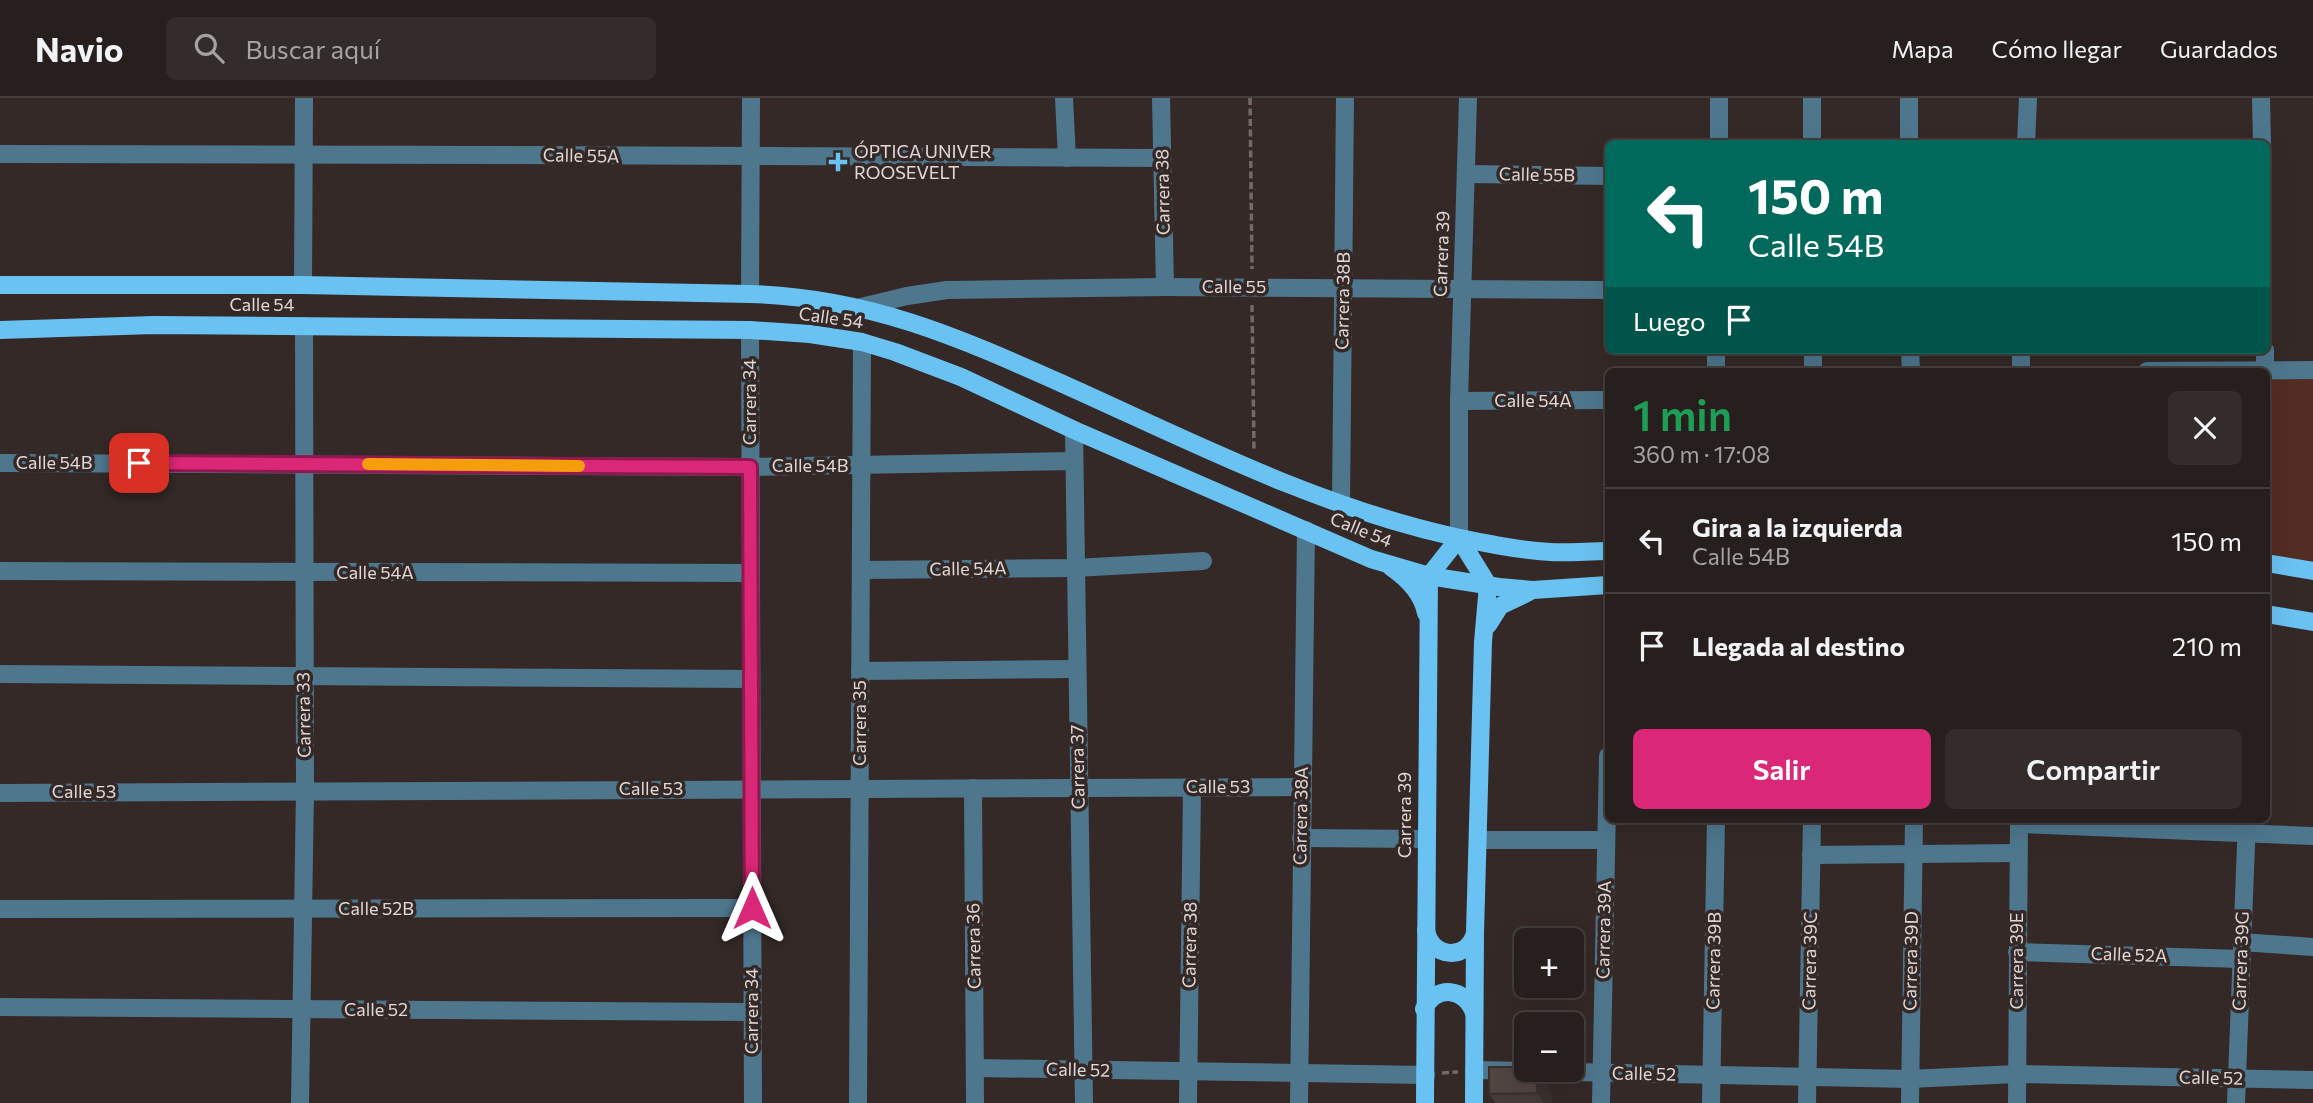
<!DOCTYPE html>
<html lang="es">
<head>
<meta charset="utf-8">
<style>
	body { margin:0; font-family:Commissioner,sans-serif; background:#332c2a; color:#f1f3f6; height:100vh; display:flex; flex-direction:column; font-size:26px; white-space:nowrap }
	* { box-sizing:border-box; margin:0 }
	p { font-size:23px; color:#a4a2a4 }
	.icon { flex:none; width:38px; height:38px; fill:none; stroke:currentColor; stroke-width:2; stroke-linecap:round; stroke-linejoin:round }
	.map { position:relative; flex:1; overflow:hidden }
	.panel { position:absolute; left:1605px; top:270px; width:665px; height:455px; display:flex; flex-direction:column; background:#271f1d; border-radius:10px; box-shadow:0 7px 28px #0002,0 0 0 2px #433d3b }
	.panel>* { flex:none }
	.guide { position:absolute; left:1605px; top:42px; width:665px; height:214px; border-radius:10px; box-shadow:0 7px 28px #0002,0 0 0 2px #433d3b; background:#00695c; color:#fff; overflow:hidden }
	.fabs { position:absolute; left:1514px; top:830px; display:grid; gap:14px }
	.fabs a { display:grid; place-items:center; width:70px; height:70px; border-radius:10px; background:#271f1d; box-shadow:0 7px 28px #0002,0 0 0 2px #433d3b; font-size:35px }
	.pin { position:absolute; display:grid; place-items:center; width:60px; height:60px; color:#fff; margin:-30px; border-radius:14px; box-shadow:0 4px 10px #0006 }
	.me { position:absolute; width:77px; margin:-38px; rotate:0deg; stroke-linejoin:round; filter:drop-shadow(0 0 5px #0008) }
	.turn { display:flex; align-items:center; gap:24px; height:147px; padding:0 28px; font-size:32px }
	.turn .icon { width:91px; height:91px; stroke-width:2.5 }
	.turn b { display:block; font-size:49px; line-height:60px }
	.then { display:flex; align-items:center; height:66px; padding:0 28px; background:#0003; gap:14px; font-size:26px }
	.round { display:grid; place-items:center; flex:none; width:74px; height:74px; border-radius:10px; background:#332c2a }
	.headline { display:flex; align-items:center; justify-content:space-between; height:119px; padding:0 28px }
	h1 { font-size:42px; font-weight:600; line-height:52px; color:#1e9e55 }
	.action { display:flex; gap:14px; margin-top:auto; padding:14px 28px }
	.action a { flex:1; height:80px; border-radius:10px; background:#db2777; color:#fff; font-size:28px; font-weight:600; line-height:80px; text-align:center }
	.action a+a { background:#332c2a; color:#f1f3f6 }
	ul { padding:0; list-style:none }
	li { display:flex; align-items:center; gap:21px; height:105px; padding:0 28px; border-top:2px solid #433d3b }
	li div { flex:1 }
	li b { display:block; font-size:26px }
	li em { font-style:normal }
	header { display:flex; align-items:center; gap:42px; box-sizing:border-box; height:98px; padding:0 35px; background:#271f1d; border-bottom:2px solid #433d3b }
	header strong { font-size:33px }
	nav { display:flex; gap:38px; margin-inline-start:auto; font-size:24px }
	.search { width:490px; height:63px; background:#332c2a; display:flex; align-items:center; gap:18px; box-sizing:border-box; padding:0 24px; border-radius:10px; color:#a4a2a4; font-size:26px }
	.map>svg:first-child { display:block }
	.green { fill:#532c24 }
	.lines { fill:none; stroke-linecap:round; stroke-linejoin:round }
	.path { stroke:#736967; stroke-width:3.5; stroke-dasharray:7 3.5; stroke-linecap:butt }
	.minor { stroke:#4e778e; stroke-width:18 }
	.major { stroke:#69c2f1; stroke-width:18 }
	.wall { fill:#463b39 }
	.shaded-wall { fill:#39302e }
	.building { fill:#514542; stroke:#39302e; stroke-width:2 }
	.route-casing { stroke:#8e194d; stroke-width:18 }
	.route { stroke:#db2777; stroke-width:12 }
	.slow { stroke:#f59e0b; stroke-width:12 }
	.poi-dot { fill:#6bc3f2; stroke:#342927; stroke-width:2.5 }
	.labels { text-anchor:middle; stroke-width:7; stroke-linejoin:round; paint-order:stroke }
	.poi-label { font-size:18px; fill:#e0d8d7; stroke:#342927; text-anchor:start }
	.street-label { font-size:18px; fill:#e0d8d7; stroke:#342927 }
</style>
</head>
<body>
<header>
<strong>Navio</strong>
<div class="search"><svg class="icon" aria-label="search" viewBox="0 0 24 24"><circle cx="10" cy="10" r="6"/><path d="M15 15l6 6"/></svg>Buscar aquí</div>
<nav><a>Mapa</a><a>Cómo llegar</a><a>Guardados</a></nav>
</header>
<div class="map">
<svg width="2313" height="1005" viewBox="0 0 2313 1005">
	<rect width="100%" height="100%" fill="#342927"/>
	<!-- green -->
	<path class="green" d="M2313 272V473L2266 465V273Z"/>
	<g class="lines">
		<!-- path -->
		<g class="path">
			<path d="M1250 0 1252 171"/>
			<path d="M1252 207 1254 352"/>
			<path d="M1442 975 1458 974"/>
		</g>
		<!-- minor -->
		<g class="minor">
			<path d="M1064 0 1067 60"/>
			<path d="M1161 0 1165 189"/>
			<path d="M1812 0V46"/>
			<path d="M1909 0V46"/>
			<path d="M2261 0 2262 46"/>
			<path d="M1719 46V0"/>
			<path d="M2026 46 2028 0"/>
			<path d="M0 56C387 54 775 60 1162 60"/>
			<path d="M1466 76 1608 78"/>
			<path d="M303 187 304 0"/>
			<path d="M750 196 751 0"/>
			<path d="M861 209 907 198 947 192 1165 189 1608 192"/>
			<path d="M750 232 753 1005"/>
			<path d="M1813 252V273"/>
			<path d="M1910 252 1911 273"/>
			<path d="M2265 252V272"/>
			<path d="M1716 273V252"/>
			<path d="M2021 273V252"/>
			<path d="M2147 273 2313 272"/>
			<path d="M1459 303 1608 302"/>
			<path d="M1074 332 1084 1005"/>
			<path d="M0 365 750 369 1074 363"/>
			<path d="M1341 406 1345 0"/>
			<path d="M1459 440V303L1468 0"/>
			<path d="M861 472 1075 470 1203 463"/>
			<path d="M0 473 751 475"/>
			<path d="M860 573 1076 571"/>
			<path d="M0 576 751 581"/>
			<path d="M973 690 975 1005"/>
			<path d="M0 695 1301 689"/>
			<path d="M2019 726 2313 738"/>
			<path d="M1301 740 1426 741"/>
			<path d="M1478 742H1606"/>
			<path d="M1811 757 2017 755"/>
			<path d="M0 811 752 810"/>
			<path d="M2241 844 2313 849"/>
			<path d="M2017 854 2241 861"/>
			<path d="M0 909 752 914"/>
			<path d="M976 970 1426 977"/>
			<path d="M1474 972 1909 981 2016 976 2313 982"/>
			<path d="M300 1005 305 693 304 228"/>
			<path d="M858 1005 862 244"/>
			<path d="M1188 1005 1192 689"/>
			<path d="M1299 1005 1306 432"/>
			<path d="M1601 1005 1608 658"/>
			<path d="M1711 1005 1716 721"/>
			<path d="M1807 1005 1812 721"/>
			<path d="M1910 1005 1914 721"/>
			<path d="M2017 1005 2019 721"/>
			<path d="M2236 1005 2247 721"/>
		</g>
		<!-- major -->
		<g class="major">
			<path d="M0 187H303L750 196C867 199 958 239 1063 286 1190 343 1314 407 1451 438 1484 445 1517 452 1550 454 1569 455 1589 453 1608 453"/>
			<path d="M0 232 154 227 750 232 810 236 862 244 895 254 961 279 1074 332 1371 461 1429 478 1499 489 1533 492 1608 487"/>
			<path d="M1459 440 1488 487 1483 544 1475 835 1474 1005"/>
			<path d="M2266 465 2313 473"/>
			<path d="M1391 469C1407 480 1422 494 1426 515"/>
			<path d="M2266 516 2313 524"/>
			<path d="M1488 527 1500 508 1529 494"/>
			<path d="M1426 832C1431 861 1468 863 1475 835"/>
			<path d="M1424 911C1436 886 1466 890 1474 915"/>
			<path d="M1425 1005 1429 478 1459 440"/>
		</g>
	</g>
	<!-- wall -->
	<path class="wall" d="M1551 991 1552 1005H1496L1489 996Z"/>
	<!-- shaded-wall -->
	<path class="shaded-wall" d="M1536 971H1538L1551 991 1552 1005H1544L1537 995Z"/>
	<!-- building -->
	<path class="building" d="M1489 969H1526V971H1536L1537 995 1489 996Z"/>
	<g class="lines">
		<!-- route casing -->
		<g class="route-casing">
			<path id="route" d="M139 365 750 369 752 810"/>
		</g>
		<!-- route -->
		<use href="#route" class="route"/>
		<!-- slow -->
		<path class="slow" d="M368 366 579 368"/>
	</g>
	<!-- markers -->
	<path class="poi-dot" d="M834.5 53.5h7v7h7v7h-7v7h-7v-7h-7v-7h7z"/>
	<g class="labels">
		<!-- poi labels -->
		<g class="poi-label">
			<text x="854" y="60">ÓPTICA UNIVER<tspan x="854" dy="21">ROOSEVELT</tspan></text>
		</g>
		<!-- street labels -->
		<g class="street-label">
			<text transform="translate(581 58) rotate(1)" y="6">Calle 55A</text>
			<text transform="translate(1537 77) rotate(1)" y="6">Calle 55B</text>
			<text transform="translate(1163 94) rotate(-91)" y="6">Carrera 38</text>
			<text transform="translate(1442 156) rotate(-88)" y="6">Carrera 39</text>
			<text x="1234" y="195">Calle 55</text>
			<text transform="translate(1343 203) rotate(-89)" y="6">Carrera 38B</text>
			<text x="262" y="213">Calle 54</text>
			<text transform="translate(831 220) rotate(8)" y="6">Calle 54</text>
			<text x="1533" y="309">Calle 54A</text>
			<text transform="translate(750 304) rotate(-90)" y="6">Carrera 34</text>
			<text x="54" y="371">Calle 54B</text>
			<text x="810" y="374">Calle 54B</text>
			<text transform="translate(1361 432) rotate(22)" y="6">Calle 54</text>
			<text transform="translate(968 471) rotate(-1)" y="6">Calle 54A</text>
			<text x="375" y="481">Calle 54A</text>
			<text transform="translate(304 617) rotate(-91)" y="6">Carrera 33</text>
			<text transform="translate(860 625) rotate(-90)" y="6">Carrera 35</text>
			<text transform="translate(1078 669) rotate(-91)" y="6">Carrera 37</text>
			<text x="1218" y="695">Calle 53</text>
			<text x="651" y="697">Calle 53</text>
			<text x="84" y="700">Calle 53</text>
			<text transform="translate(1405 717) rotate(-90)" y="6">Carrera 39</text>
			<text transform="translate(1301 718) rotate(-89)" y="6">Carrera 38A</text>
			<text x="376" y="817">Calle 52B</text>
			<text transform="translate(1604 832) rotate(-89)" y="6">Carrera 39A</text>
			<text transform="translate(1190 847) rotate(-89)" y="6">Carrera 38</text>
			<text transform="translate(974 848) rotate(-91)" y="6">Carrera 36</text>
			<text transform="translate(2129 857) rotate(2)" y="6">Calle 52A</text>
			<text transform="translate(1714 863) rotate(-89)" y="6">Carrera 39B</text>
			<text transform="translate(1810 863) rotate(-89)" y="6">Carrera 39C</text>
			<text transform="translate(1911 863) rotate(-89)" y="6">Carrera 39D</text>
			<text transform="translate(2017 863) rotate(-90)" y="6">Carrera 39E</text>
			<text transform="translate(2241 863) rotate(-88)" y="6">Carrera 39G</text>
			<text x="376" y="918">Calle 52</text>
			<text transform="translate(752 913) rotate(-90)" y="6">Carrera 34</text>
			<text transform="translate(1078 972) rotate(1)" y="6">Calle 52</text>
			<text transform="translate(1644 976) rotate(1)" y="6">Calle 52</text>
			<text transform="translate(2211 980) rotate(1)" y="6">Calle 52</text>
		</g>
	</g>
</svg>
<div class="fabs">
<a>+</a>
<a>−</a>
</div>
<div class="pin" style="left:139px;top:365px;background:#d93025"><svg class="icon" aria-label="arrive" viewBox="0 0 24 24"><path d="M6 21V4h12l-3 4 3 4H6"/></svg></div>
<svg class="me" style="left:752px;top:810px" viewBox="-20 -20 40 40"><path d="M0-17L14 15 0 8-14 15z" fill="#db2777" stroke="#fff" stroke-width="4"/></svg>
<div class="guide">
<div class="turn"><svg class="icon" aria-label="left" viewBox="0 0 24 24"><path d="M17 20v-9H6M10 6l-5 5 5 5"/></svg><div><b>150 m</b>Calle 54B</div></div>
<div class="then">Luego<svg class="icon" aria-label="arrive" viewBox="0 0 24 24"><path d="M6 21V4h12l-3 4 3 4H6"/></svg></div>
</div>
<section class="panel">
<div class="headline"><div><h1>1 min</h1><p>360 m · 17:08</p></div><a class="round"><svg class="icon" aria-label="close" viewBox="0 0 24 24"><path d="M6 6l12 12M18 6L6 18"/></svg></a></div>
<ul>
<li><svg class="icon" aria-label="left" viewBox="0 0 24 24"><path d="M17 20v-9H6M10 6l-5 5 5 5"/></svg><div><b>Gira a la izquierda</b><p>Calle 54B</p></div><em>150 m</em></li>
<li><svg class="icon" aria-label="arrive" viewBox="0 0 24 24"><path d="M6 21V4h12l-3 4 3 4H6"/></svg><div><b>Llegada al destino</b></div><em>210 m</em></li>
</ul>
<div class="action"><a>Salir</a><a>Compartir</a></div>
</section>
</div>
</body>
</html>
